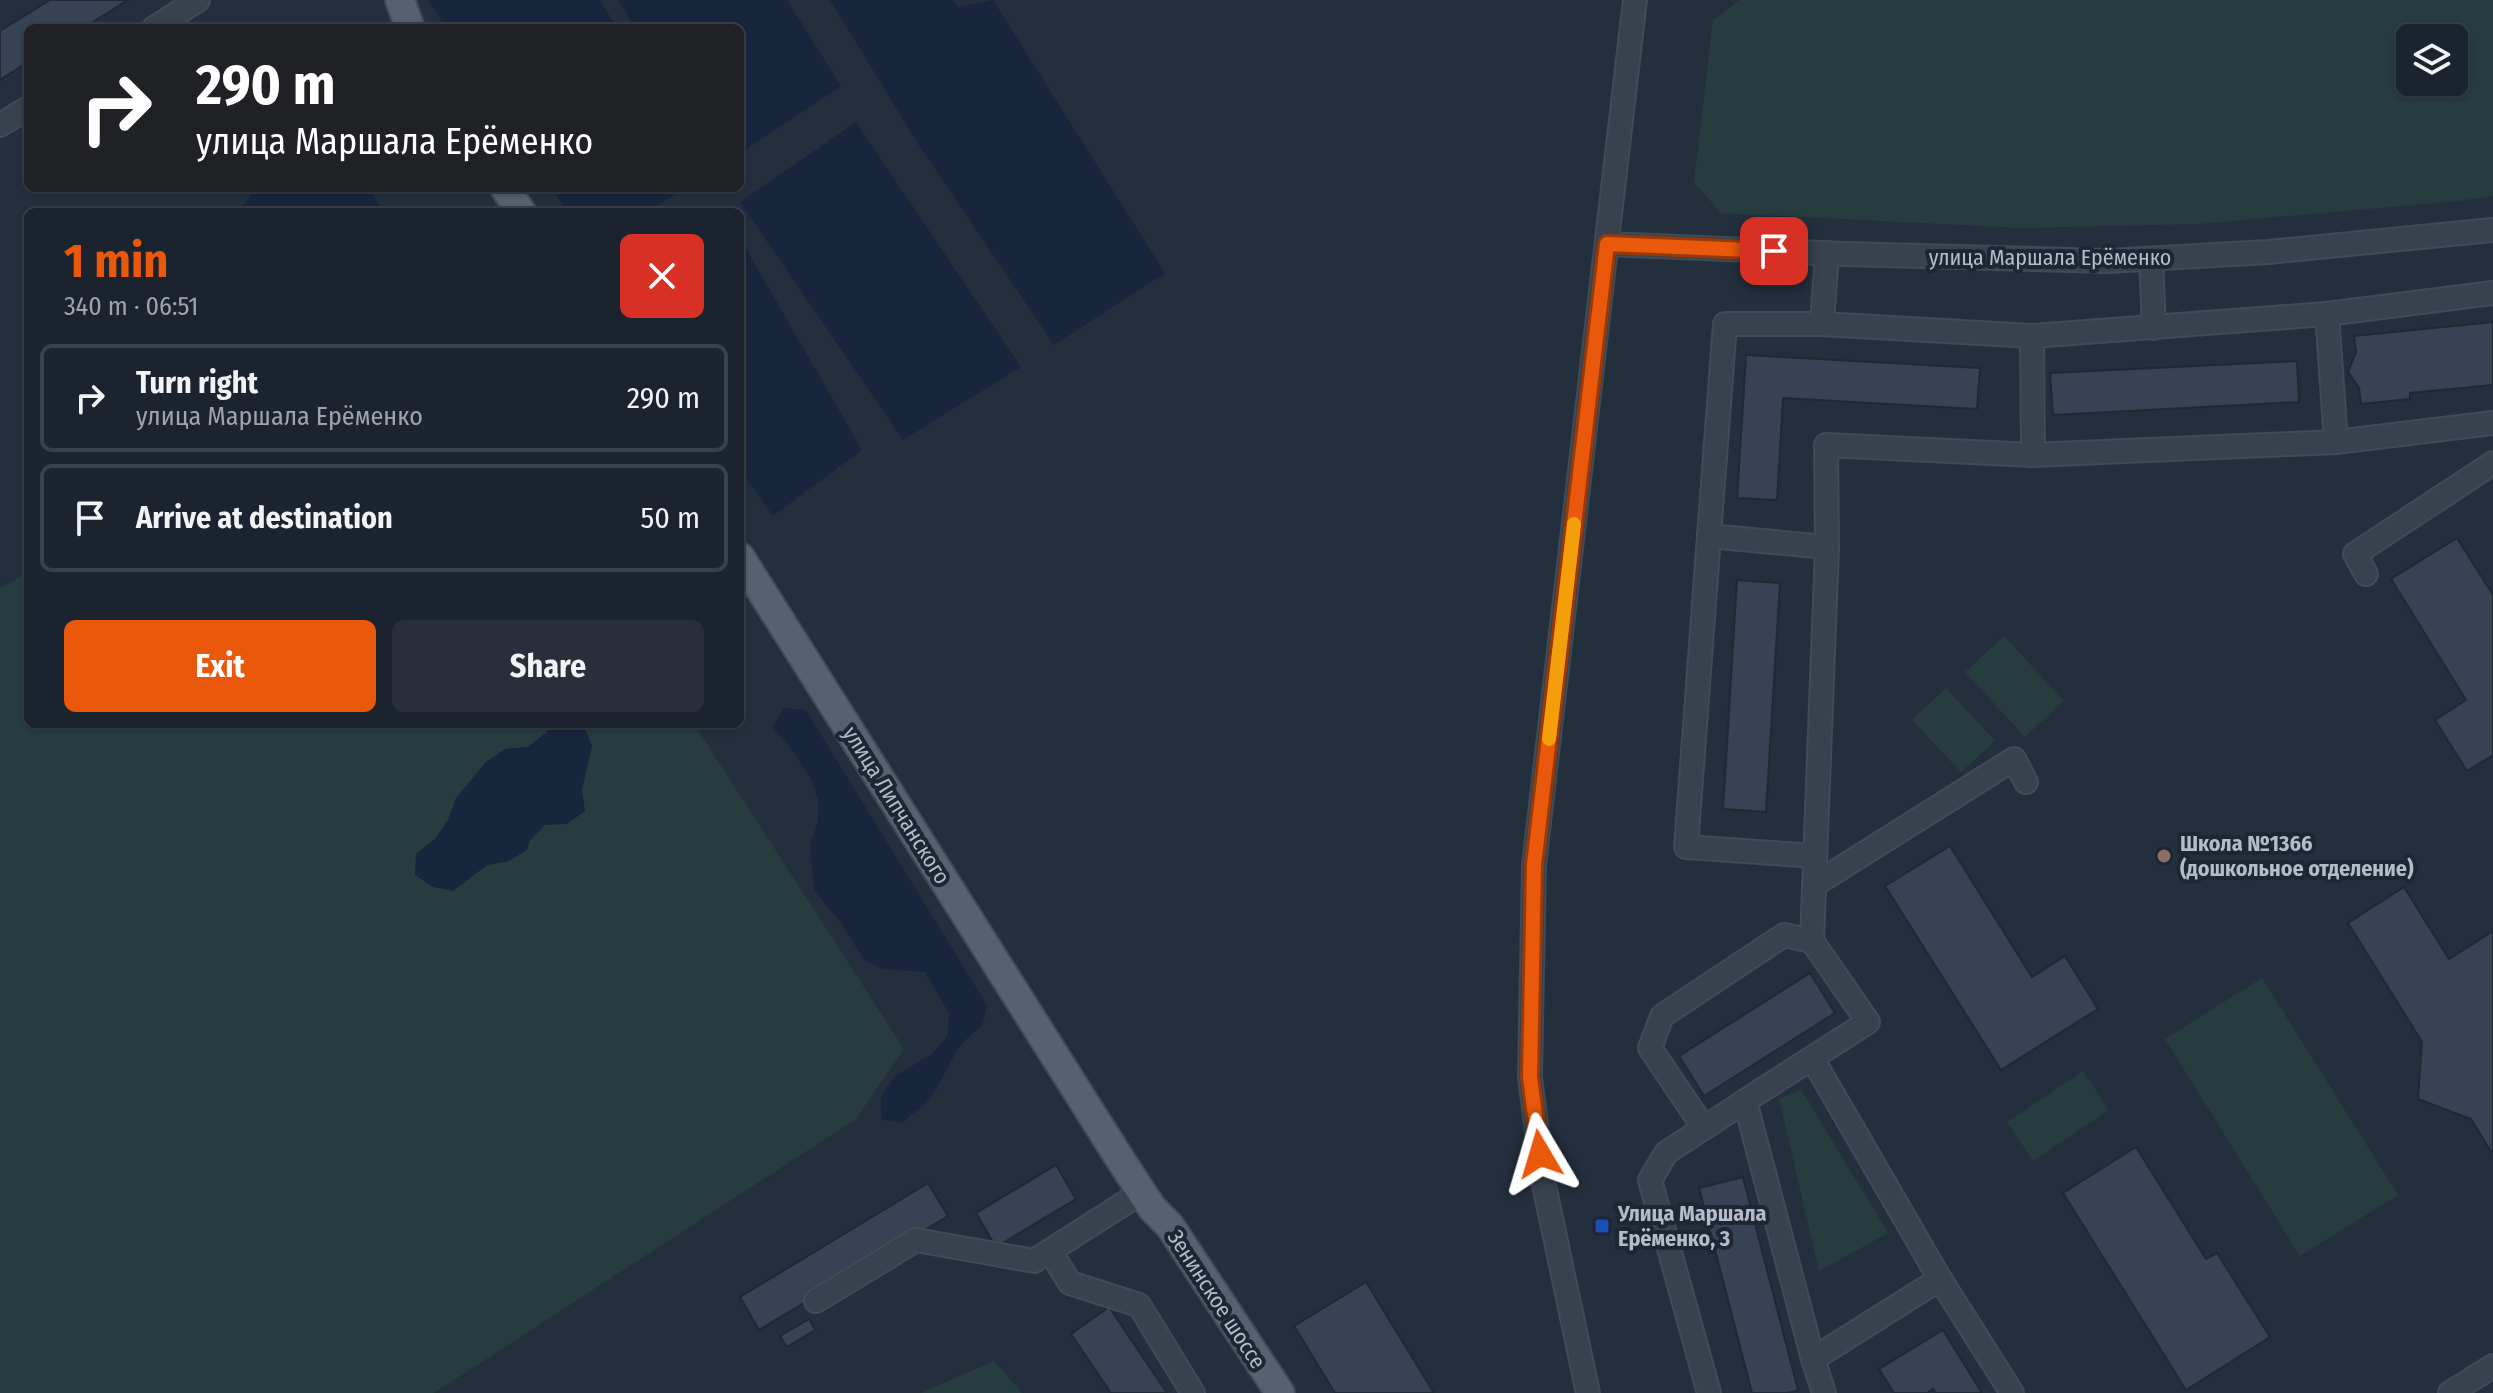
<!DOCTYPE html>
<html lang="en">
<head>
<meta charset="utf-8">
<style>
	body { margin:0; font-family:"Fira Sans Condensed",sans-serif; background:#282f3a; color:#f1f3f6; height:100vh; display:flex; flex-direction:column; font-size:30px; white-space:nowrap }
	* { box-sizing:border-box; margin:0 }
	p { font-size:26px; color:#a0a4aa }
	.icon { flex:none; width:44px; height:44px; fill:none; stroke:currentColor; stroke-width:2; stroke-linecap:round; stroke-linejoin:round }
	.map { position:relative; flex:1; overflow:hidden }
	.details { position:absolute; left:24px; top:208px; width:720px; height:520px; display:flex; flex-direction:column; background:#1b232e; border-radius:12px; box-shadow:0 2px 6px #0004,0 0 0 2px #39404a }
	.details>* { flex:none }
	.banner { position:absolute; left:24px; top:24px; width:720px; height:168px; border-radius:12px; box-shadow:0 2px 6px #0004,0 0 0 2px #39404a; background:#202124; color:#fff; overflow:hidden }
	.controls { position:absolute; left:2396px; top:24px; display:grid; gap:16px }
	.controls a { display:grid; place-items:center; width:72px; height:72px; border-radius:12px; background:#1b232e; box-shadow:0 2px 6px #0004,0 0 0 2px #39404a; font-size:40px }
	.pin { position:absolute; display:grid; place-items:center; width:68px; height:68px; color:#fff; margin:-34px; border-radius:16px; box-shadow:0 4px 12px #0006 }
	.me { position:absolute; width:88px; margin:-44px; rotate:353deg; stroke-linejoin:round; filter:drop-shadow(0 0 6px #0008) }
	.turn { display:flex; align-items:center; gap:28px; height:168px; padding:0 40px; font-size:36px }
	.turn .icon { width:104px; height:104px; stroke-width:2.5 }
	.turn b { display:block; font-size:56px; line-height:68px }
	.round { display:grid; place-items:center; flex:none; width:84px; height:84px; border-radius:12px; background:#282f3a }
	.head { display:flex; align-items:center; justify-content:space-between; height:136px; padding:0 40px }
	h1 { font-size:48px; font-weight:700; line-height:60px; color:#ea580c }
	.cta { display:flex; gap:16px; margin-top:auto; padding:16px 40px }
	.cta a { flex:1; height:92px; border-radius:12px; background:#ea580c; color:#fff; font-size:32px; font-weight:700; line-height:92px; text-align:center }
	.cta a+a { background:#282f3a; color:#f1f3f6 }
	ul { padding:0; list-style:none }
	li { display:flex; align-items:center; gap:24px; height:108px; margin:0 16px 12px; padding:0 24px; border:4px solid #39404a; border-radius:12px }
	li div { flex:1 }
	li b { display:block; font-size:30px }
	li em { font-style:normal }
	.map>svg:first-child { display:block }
	.green { fill:#263c3f; fill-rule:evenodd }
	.water { fill:#17263c }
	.building { fill:#364354; stroke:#1f2835; stroke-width:2 }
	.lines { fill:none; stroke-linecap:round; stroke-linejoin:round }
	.minor-casing { stroke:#414a57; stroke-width:26 }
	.major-casing { stroke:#414a57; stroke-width:32 }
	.minor { stroke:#38414e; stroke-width:22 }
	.major { stroke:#56606e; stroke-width:28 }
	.route-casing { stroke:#983908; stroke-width:20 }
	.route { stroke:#ea580c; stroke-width:14 }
	.slow { stroke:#f59e0b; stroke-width:14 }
	.education-dot { fill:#8d6e63; stroke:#1d2633; stroke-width:3 }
	.transit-dot { fill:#1a4fb4; stroke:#1d2633; stroke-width:3 }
	.labels { text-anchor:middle; stroke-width:8; stroke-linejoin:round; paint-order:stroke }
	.street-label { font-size:22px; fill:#b4bcc9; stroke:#1d2633 }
	.poi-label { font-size:22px; font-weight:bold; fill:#b4bcc9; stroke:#1d2633; text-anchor:start }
</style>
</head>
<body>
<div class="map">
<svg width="2493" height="1393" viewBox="0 0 2493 1393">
	<rect width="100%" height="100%" fill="#242f3e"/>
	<!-- green -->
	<g class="green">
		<path d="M1740 0H2493V196L2458 201 2199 224 2020 228 1721 213 1694 182 1713 20ZM2410 38H2454V82H2410Z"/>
		<path d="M28 571V724H549L546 732 528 747 505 749 456 798 448 820 435 839 416 854 453 891 487 865 509 861 545 824H567L582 789 592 746 583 724H694L904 1049 856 1119 434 1393H0V589Z"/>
		<path d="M2004 636 2064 701 2025 737 1965 672Z"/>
		<path d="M1946 688 1995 741 1961 772 1912 720Z"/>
		<path d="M2262 978 2398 1195 2300 1256 2165 1039Z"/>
		<path d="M2083 1071 2109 1110 2033 1161 2007 1122Z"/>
		<path d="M1801 1089 1888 1233 1819 1271 1779 1099Z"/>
		<path d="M994 1361 1022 1393H921Z"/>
	</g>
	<!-- water -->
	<g class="water">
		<path d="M428 0H600L617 28H446Z"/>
		<path d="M618 0H787L841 86 740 153V28H636Z"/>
		<path d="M830 0H951L959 7 993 0 1165 273 1054 345 918 144Z"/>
		<path d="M856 122 1021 367 903 440 740 202Z"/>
		<path d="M256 188H369L384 212H238Z"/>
		<path d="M551 188H685L648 212H567Z"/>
		<path d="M740 238 862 450 773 516 740 469Z"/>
		<path d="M784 708 806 710 987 1005 982 1026C951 1048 953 1064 934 1092 927 1104 912 1114 902 1123L881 1119V1096L894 1077 933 1053 948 1036 949 1013 925 972 882 969 864 960 841 923 814 890 810 845 818 821V800L811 779 787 743 772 727Z"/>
		<path d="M549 724H583L592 746 582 789 585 811 567 824 545 825 530 840 527 850 509 861 487 865 453 891 433 887 415 875 416 854 435 839 448 820 456 798 486 762 505 749 528 747 546 733Z"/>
	</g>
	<!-- building -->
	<g class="building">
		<path d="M50 0H128L83 28H28V62L0 80V31Z"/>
		<path d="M2493 322V385L2410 393V399L2361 404 2359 388 2348 372 2356 352 2354 336Z"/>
		<path d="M1746 355 1980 368 1977 409 1783 398 1777 500 1737 498Z"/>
		<path d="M2297 361 2299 402 2053 415 2050 373Z"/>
		<path d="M2457 538 2493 595V755L2467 771 2435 720 2466 700 2391 579Z"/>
		<path d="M1737 580 1780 583 1766 812 1723 809Z"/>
		<path d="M1950 846 2032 977 2065 956 2098 1009 2001 1070 1885 886Z"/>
		<path d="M2404 887 2449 959 2493 931V1155L2471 1119 2418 1099 2422 1042 2348 923Z"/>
		<path d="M1810 973 1835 1013 1704 1096 1679 1056Z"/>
		<path d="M2136 1147 2206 1259 2217 1253 2270 1337 2186 1390 2063 1193Z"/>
		<path d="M1056 1165 1076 1199 996 1247 976 1213Z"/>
		<path d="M1743 1177 1798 1390 1788 1393H1752L1699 1188Z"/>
		<path d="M928 1183 948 1216 759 1330 740 1297Z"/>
		<path d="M1366 1282 1434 1393H1335L1294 1326Z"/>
		<path d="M1109 1307 1167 1393H1111L1071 1334Z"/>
		<path d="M809 1319 815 1330 787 1347 780 1336Z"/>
		<path d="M1943 1330 1982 1393H1936L1933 1389 1927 1393H1894L1879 1369Z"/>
	</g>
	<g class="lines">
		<!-- minor casing -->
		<g class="minor-casing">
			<g id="minor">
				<path d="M154 28 198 0"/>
				<path d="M0 125 28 108"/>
				<path d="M1607 244 1845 254 2109 261 2268 252 2493 230"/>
				<path d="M2151 259 2154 328"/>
				<path d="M1822 324 1827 253"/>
				<path d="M2032 336 2033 455"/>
				<path d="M2336 442 2493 423"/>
				<path d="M1709 536 1686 847 1815 856"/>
				<path d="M1827 547 1709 536 1725 324H1822L2032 336 2327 314"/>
				<path d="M2366 574 2355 554 2493 463"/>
				<path d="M1814 885 2014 759 2026 782"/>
				<path d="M1812 941 1827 547 1826 445 2033 455 2336 442 2327 314 2493 293"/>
				<path d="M1704 1128 1650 1048 1662 1016 1784 935 1812 941 1868 1022 1812 1058"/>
				<path d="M1050 1251 1070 1283 1139 1305 1193 1393"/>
				<path d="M816 1301 916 1240 1034 1261 1142 1192"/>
				<path d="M1813 1359 1940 1279"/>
				<path d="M1588 1393 1543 1180 1530 1077 1534 865 1635 0"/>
				<path d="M1709 1393 1650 1180 1666 1153 1745 1101"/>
				<path d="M1824 1393 1813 1359 1745 1101 1812 1058 1940 1279 2012 1393"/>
				<path d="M2450 1393 2493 1366"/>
			</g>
		</g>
		<!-- major casing -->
		<g class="major-casing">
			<g id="major">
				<path d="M400 0 410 28"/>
				<path d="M505 188 521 212"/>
				<path d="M740 557 1120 1159 1152 1208 1170 1226 1280 1393"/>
			</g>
		</g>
		<!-- minor -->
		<use href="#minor" class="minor"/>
		<!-- major -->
		<use href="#major" class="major"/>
	</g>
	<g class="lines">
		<!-- route casing -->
		<g class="route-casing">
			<path id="route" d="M1540 1154 1530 1077 1534 865 1607 244 1774 251"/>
		</g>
		<!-- route -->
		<use href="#route" class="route"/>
		<!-- slow -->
		<path class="slow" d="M1549 739 1574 524"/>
	</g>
	<!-- markers -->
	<circle class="education-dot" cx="2164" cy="856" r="8"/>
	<rect class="transit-dot" x="1594" y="1218" width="16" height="16" rx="4"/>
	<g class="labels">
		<!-- street labels -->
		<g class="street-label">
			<text x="2050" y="265">улица Маршала Ерёменко</text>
			<text transform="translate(897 805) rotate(58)" y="8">улица Липчанского</text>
			<text transform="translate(1217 1299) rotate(57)" y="8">Зенинское шоссе</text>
		</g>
		<!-- poi labels -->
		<g class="poi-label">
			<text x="2180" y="851">Школа №1366<tspan x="2180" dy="25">(дошкольное отделение)</tspan></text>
			<text x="1618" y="1221">Улица Маршала<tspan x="1618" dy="25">Ерёменко, 3</tspan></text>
		</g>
	</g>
</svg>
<div class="controls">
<a><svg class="icon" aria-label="layers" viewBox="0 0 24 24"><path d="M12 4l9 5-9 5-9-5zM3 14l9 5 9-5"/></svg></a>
</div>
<div class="pin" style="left:1774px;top:251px;background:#d93025"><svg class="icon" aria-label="arrive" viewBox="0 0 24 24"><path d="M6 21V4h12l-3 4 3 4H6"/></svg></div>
<svg class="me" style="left:1540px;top:1154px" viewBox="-20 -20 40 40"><path d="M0-17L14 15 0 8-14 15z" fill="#ea580c" stroke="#fff" stroke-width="4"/></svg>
<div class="banner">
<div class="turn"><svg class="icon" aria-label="right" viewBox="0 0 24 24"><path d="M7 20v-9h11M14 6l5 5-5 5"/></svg><div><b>290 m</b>улица Маршала Ерёменко</div></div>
</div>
<section class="details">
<div class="head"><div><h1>1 min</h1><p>340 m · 06:51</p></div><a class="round" style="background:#d93025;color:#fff"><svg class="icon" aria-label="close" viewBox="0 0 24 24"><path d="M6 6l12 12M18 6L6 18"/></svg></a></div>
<ul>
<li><svg class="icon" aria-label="right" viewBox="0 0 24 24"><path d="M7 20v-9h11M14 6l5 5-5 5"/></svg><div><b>Turn right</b><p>улица Маршала Ерёменко</p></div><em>290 m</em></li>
<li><svg class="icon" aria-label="arrive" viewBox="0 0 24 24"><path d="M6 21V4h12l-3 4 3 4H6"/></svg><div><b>Arrive at destination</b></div><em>50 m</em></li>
</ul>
<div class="cta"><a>Exit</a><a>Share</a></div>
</section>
</div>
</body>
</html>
